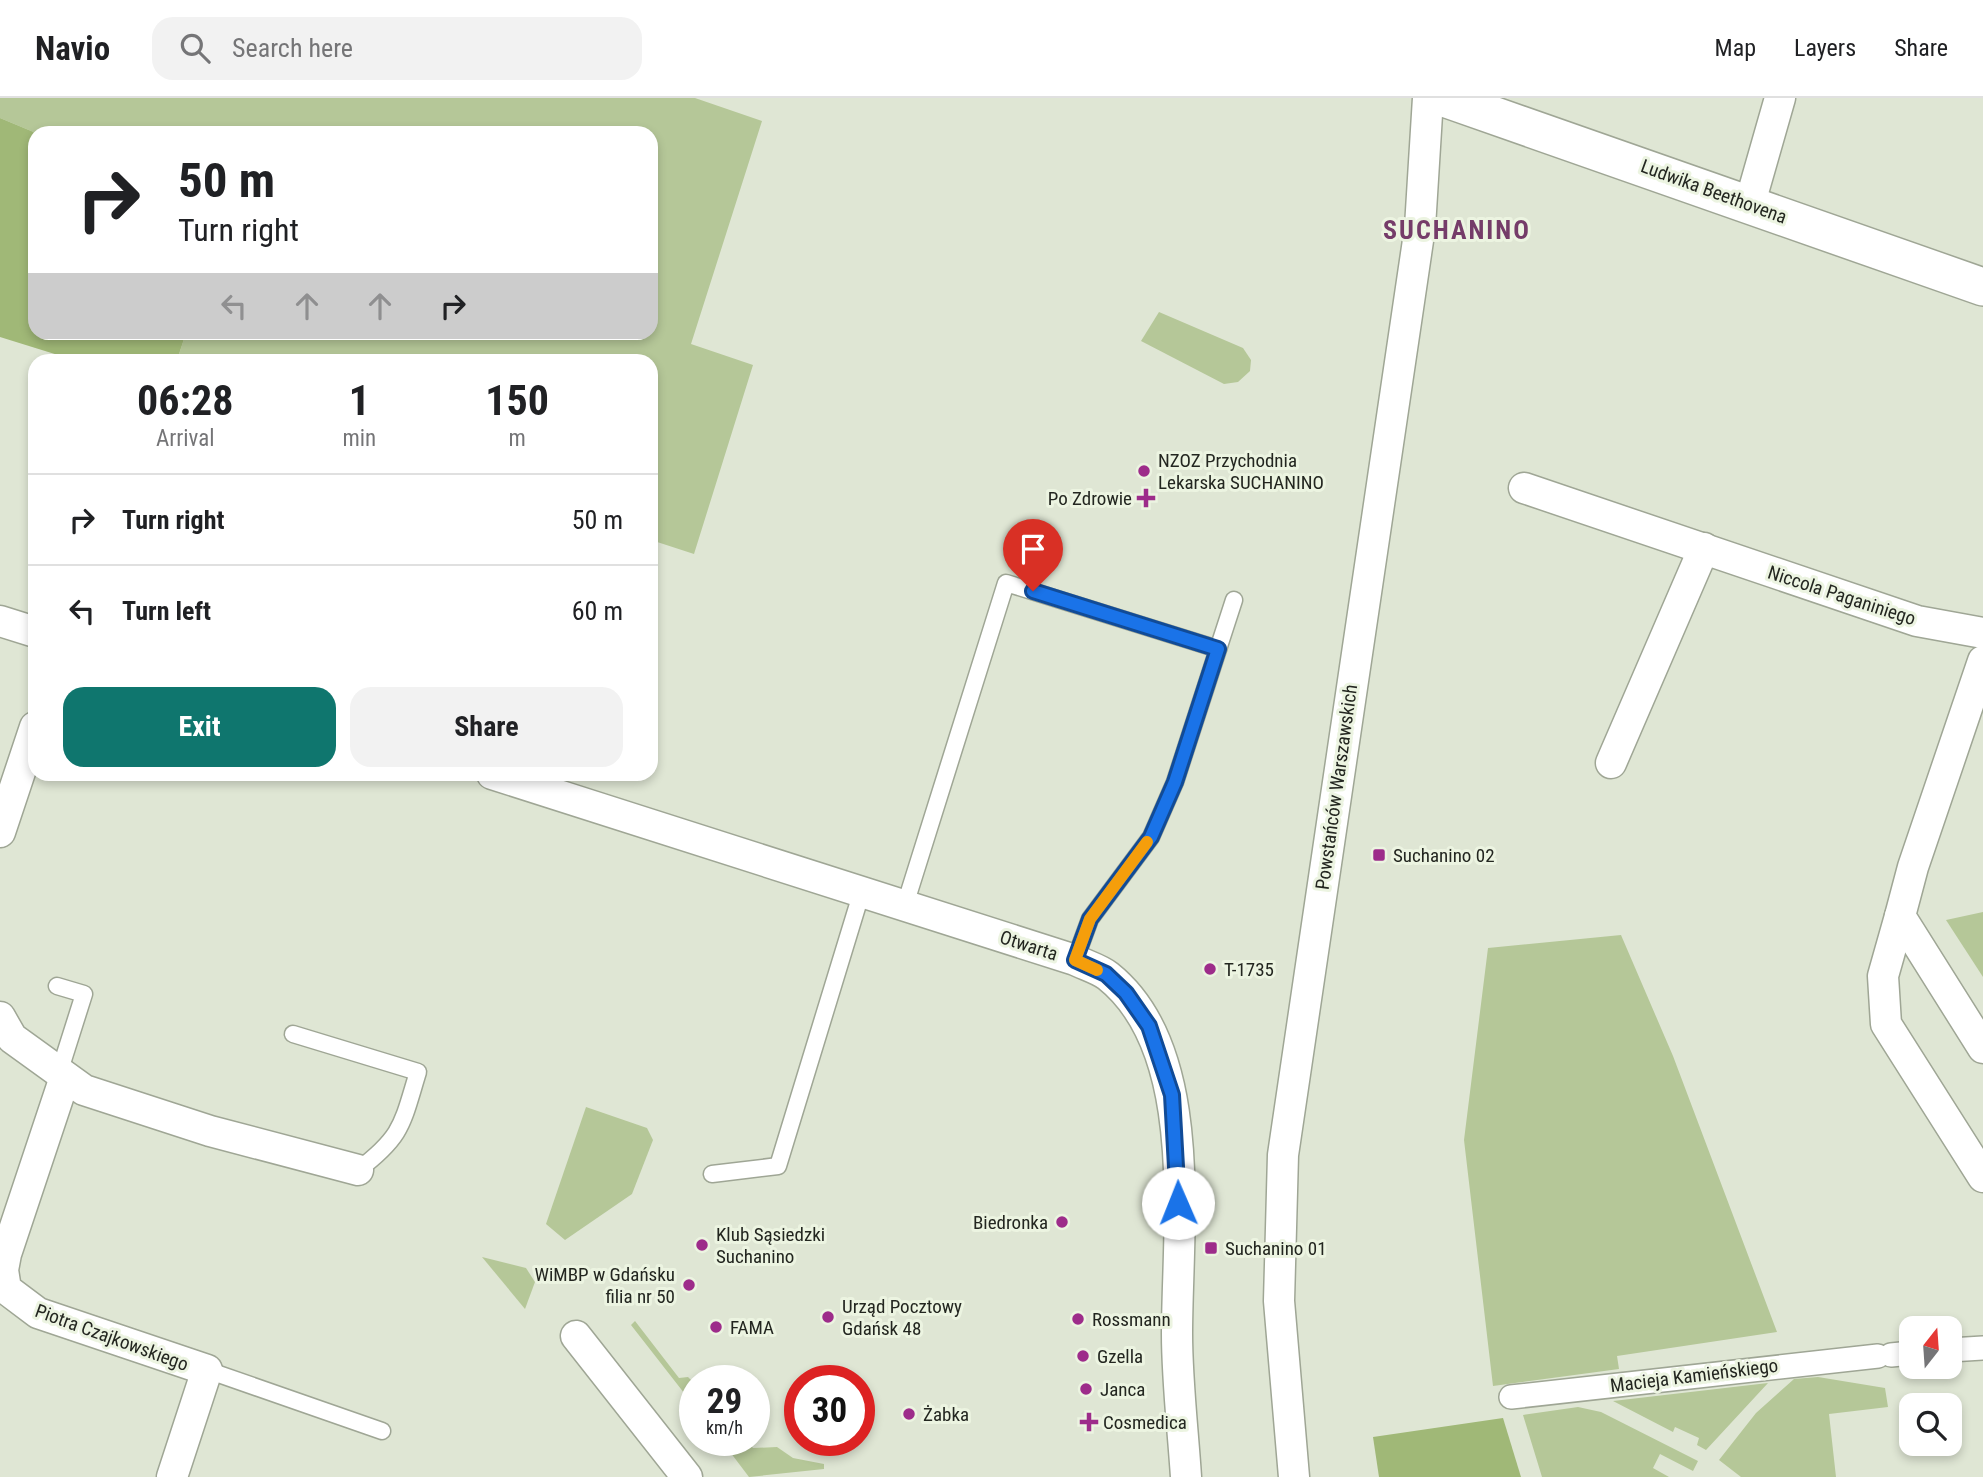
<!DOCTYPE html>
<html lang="en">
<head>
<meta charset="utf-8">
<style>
	body { margin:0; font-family:"Roboto Condensed",sans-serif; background:#f2f2f2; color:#202124; height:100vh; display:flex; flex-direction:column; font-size:26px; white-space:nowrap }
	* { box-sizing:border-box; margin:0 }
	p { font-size:23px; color:#757577 }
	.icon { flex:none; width:38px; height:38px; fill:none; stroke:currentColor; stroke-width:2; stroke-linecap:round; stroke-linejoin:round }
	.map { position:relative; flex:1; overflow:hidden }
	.side { position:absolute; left:28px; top:256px; width:630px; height:427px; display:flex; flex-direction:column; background:#fff; border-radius:21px; box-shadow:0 4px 10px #0003 }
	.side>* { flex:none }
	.hud { position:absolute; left:28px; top:28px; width:630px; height:214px; border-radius:21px; box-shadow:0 4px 10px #0003; background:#fff; color:#202124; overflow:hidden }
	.needle { width:46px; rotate:17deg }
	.buttons { position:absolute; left:1899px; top:1218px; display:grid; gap:14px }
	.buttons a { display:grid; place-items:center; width:63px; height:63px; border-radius:14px; background:#fff; box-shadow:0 4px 10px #0003; font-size:35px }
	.speed { position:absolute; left:679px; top:1267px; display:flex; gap:14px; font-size:35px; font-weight:700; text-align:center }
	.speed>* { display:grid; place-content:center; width:91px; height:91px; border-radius:50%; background:#fff; box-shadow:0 4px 10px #0003; line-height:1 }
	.speed small { font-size:18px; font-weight:400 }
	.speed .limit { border:10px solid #d22; background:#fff; color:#111 }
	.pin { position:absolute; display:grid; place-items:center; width:60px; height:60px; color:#fff; margin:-72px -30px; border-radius:50% 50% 50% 0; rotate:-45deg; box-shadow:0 0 7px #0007 }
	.pin .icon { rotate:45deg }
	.me { position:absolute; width:77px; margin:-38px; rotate:359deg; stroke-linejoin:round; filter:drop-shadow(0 0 5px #0008) }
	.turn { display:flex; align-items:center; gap:24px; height:147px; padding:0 35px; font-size:32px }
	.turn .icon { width:91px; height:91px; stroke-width:2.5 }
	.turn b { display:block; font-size:49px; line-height:60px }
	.lanes { display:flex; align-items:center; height:66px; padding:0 35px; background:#0003; justify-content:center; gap:35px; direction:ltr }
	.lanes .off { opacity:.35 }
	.eta { display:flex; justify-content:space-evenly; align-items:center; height:119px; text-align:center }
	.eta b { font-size:42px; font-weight:700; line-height:49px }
	.button { display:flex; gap:14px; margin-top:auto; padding:14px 35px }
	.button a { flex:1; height:80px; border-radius:21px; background:#0f766e; color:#fff; font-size:28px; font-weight:700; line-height:80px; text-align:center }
	.button a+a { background:#f2f2f2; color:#202124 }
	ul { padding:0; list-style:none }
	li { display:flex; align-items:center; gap:21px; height:91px; padding:0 35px; border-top:2px solid #e0e0e0 }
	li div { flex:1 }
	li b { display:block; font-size:26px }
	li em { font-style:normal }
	header { display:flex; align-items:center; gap:42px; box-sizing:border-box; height:98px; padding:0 35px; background:#fff; border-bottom:2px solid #e0e0e0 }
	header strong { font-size:33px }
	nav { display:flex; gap:38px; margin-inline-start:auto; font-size:24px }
	.search { width:490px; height:63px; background:#f2f2f2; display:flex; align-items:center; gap:18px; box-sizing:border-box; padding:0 24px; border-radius:21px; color:#757577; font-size:26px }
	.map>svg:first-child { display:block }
	.green { fill:#b5c798 }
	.forest { fill:#a0b877 }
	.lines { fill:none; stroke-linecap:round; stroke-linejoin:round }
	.service-casing { stroke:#9fa695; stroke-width:19 }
	.pedestrian-casing { stroke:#9fa695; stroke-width:26 }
	.minor-casing { stroke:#9fa695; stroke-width:33 }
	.tertiary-casing { stroke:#9fa695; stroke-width:40 }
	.service { stroke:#fff; stroke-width:16 }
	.pedestrian { stroke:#fff; stroke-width:23 }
	.minor { stroke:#fff; stroke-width:30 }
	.tertiary { stroke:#fff; stroke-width:37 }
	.route-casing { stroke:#114b97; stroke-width:18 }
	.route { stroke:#1a73e8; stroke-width:12 }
	.slow { stroke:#f59e0b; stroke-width:12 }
	.poi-dot { fill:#9d2c8a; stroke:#ecf4e1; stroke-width:2.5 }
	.labels { text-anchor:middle; stroke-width:6; stroke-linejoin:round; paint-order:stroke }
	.street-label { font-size:19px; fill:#232620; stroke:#ecf4e1 }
	.poi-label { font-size:19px; fill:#232620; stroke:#ecf4e1; text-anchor:start }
	.district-label { font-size:26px; font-weight:bold; letter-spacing:2px; fill:#753c69; stroke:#ecf4e1 }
</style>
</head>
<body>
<header>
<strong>Navio</strong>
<div class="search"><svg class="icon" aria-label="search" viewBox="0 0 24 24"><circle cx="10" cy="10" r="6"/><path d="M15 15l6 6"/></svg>Search here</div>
<nav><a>Map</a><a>Layers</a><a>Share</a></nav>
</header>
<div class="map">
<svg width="1983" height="1379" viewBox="0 0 1983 1379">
	<rect width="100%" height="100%" fill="#dfe6d4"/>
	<!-- green -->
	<g class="green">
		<path d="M0 0H695L762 23 691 246 753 267 694 456 651 442V262H177L186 235 651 234V35H36L0 20Z"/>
		<path d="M1159 214 1243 250 1251 262 1250 273 1238 284 1224 286 1141 243Z"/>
		<path d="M1983 814V879L1946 822Z"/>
		<path d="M1621 837 1673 958 1777 1234 1617 1258 1619 1271 1493 1288 1464 1042 1488 850Z"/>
		<path d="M586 1009 647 1030 653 1042 632 1096 565 1142 546 1126Z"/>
		<path d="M482 1159 526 1170 535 1184 525 1211Z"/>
		<path d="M635 1223 679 1280 688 1279 695 1286V1309L631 1227Z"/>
		<path d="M1818 1279 1885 1290 1888 1309 1829 1316 1836 1379H1741L1719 1362 1756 1315 1794 1281Z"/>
		<path d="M1768 1285 1706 1352 1697 1347 1699 1340 1675 1329 1673 1334 1613 1303Z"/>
		<path d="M1578 1309 1601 1314 1698 1363 1693 1373 1660 1356 1653 1370 1669 1379H1542L1523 1317Z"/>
		<path d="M721 1342H746L753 1350 777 1349 793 1360 824 1366V1371L749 1379Z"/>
	</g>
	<!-- forest -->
	<g class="forest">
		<path d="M0 20 36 35 35 234 186 235 177 262H74L0 239Z"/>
		<path d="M1503 1320 1521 1379H1379L1373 1339Z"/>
	</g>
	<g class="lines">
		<!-- service casing -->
		<g class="service-casing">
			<g id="service">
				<path d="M905 807 1006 485 1218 551"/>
				<path d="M1075 862 1090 821 1151 739 1175 684 1234 502"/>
				<path d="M57 888 84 896 59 975"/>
				<path d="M293 936 418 974C402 1026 403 1038 358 1072"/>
				<path d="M712 1076 778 1068 862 793"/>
				<path d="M207 1272 382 1333"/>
			</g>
		</g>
		<!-- pedestrian casing -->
		<g class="pedestrian-casing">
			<g id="pedestrian">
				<path d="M1950 1252 1983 1250"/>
				<path d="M1891 1257 1911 1255"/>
				<path d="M1511 1299 1878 1258"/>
			</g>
		</g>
		<!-- minor casing -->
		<g class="minor-casing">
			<g id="minor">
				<path d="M1750 105 1780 0"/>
				<path d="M1524 390 1917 523 1983 535"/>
				<path d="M0 523 35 534"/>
				<path d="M1983 563 1913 769 1900 818 1983 950"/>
				<path d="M1611 665 1704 450"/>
				<path d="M492 676 1075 862C1085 867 1099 871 1108 878 1201 952 1177 1130 1177 1236 1177 1283 1183 1332 1186 1379"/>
				<path d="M0 734 35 629"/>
				<path d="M1900 818 1883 878 1886 926 1983 1079"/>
				<path d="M0 919 12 940 84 992 210 1033 358 1072"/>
				<path d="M65 979 6 1156 3 1172 6 1191 38 1215 207 1272 172 1379"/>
				<path d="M576 1238 687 1379"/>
				<path d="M1294 1379 1279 1203 1283 1057 1420 129 1428 0"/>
			</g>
		</g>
		<!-- tertiary casing -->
		<g class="tertiary-casing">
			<path id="tertiary" d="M1444 0 1983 189"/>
		</g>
		<!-- service -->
		<use href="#service" class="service"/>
		<!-- pedestrian -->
		<use href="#pedestrian" class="pedestrian"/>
		<!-- minor -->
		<use href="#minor" class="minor"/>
		<!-- tertiary -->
		<use href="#tertiary" class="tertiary"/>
	</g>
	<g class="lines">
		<!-- route casing -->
		<g class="route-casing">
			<path id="route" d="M1033 493 1218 551 1175 684 1151 739 1090 821 1075 862 1106 876 1126 895 1149 928 1172 997 1178 1105"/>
		</g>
		<!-- route -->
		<use href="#route" class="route"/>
		<!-- slow -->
		<path class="slow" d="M1097 872 1075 862 1090 821 1147 744"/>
	</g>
	<!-- markers -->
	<g class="poi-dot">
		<circle cx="1144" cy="373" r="7"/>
		<path d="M1142.5 389.5h7v7h7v7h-7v7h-7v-7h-7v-7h7z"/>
		<rect x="1372" y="750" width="14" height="14" rx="3.5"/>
		<circle cx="1210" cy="871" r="7"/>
		<circle cx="1062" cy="1124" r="7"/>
		<circle cx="702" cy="1147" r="7"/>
		<rect x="1204" y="1143" width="14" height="14" rx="3.5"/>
		<circle cx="689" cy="1187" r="7"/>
		<circle cx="828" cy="1219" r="7"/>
		<circle cx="1078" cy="1221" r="7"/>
		<circle cx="716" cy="1229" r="7"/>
		<circle cx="1083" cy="1258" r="7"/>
		<circle cx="1086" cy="1291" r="7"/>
		<circle cx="909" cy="1316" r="7"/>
		<path d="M1085.5 1313.5h7v7h7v7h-7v7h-7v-7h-7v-7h7z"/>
	</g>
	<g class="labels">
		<!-- street labels -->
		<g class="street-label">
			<text transform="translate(1714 93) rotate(20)" y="7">Ludwika Beethovena</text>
			<text transform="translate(1842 497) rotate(18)" y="7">Niccola Paganiniego</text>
			<text transform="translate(1336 689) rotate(-82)" y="7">Powstańców Warszawskich</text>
			<text transform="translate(1029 847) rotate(18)" y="7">Otwarta</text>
			<text transform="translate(112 1239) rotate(20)" y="7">Piotra Czajkowskiego</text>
			<text transform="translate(1694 1277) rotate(-7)" y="7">Macieja Kamieńskiego</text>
		</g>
		<!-- poi labels -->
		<g class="poi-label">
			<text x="1158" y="369">NZOZ Przychodnia<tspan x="1158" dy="22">Lekarska SUCHANINO</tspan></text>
			<text x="1132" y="407" text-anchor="end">Po Zdrowie</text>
			<text x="1393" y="764">Suchanino 02</text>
			<text x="1224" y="878">T-1735</text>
			<text x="1048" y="1131" text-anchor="end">Biedronka</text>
			<text x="716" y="1143">Klub Sąsiedzki<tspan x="716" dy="22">Suchanino</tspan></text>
			<text x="1225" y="1157">Suchanino 01</text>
			<text x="675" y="1183" text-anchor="end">WiMBP w Gdańsku<tspan x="675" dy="22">filia nr 50</tspan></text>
			<text x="842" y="1215">Urząd Pocztowy<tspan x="842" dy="22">Gdańsk 48</tspan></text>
			<text x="1092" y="1228">Rossmann</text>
			<text x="730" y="1236">FAMA</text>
			<text x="1097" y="1265">Gzella</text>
			<text x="1100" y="1298">Janca</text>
			<text x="923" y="1323">Żabka</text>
			<text x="1103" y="1331">Cosmedica</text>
		</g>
		<!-- district labels -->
		<g class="district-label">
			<text x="1457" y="141">SUCHANINO</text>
		</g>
	</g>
</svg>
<div class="buttons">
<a><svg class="needle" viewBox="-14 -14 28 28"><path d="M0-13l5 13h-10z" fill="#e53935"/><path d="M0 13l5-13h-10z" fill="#757577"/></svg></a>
<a><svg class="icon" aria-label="search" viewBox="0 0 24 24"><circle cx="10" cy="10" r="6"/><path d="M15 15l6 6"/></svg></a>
</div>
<div class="speed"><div>29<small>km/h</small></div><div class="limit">30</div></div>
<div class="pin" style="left:1033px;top:493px;background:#d93025"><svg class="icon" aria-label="arrive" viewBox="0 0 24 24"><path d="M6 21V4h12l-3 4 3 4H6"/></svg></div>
<svg class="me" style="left:1178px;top:1105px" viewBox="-20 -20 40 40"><circle r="19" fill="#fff"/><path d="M0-13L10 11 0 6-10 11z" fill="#1a73e8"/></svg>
<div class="hud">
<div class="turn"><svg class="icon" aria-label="right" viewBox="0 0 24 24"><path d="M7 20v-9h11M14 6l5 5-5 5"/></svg><div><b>50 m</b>Turn right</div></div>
<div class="lanes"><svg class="icon off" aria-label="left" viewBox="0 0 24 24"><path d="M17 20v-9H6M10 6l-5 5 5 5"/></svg><svg class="icon off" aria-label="ahead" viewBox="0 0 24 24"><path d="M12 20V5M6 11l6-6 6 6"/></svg><svg class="icon off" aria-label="ahead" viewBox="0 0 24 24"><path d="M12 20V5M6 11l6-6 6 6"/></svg><svg class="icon" aria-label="right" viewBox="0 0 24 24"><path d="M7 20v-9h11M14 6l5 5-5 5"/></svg></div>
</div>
<section class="side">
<div class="eta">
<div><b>06:28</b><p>Arrival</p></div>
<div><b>1</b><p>min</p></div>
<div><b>150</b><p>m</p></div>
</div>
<ul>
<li><svg class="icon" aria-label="right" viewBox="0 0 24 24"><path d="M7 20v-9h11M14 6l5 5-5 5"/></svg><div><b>Turn right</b></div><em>50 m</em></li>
<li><svg class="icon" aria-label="left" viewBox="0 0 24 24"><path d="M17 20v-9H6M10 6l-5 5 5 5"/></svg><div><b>Turn left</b></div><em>60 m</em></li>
</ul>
<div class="button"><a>Exit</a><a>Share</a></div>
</section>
</div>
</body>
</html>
